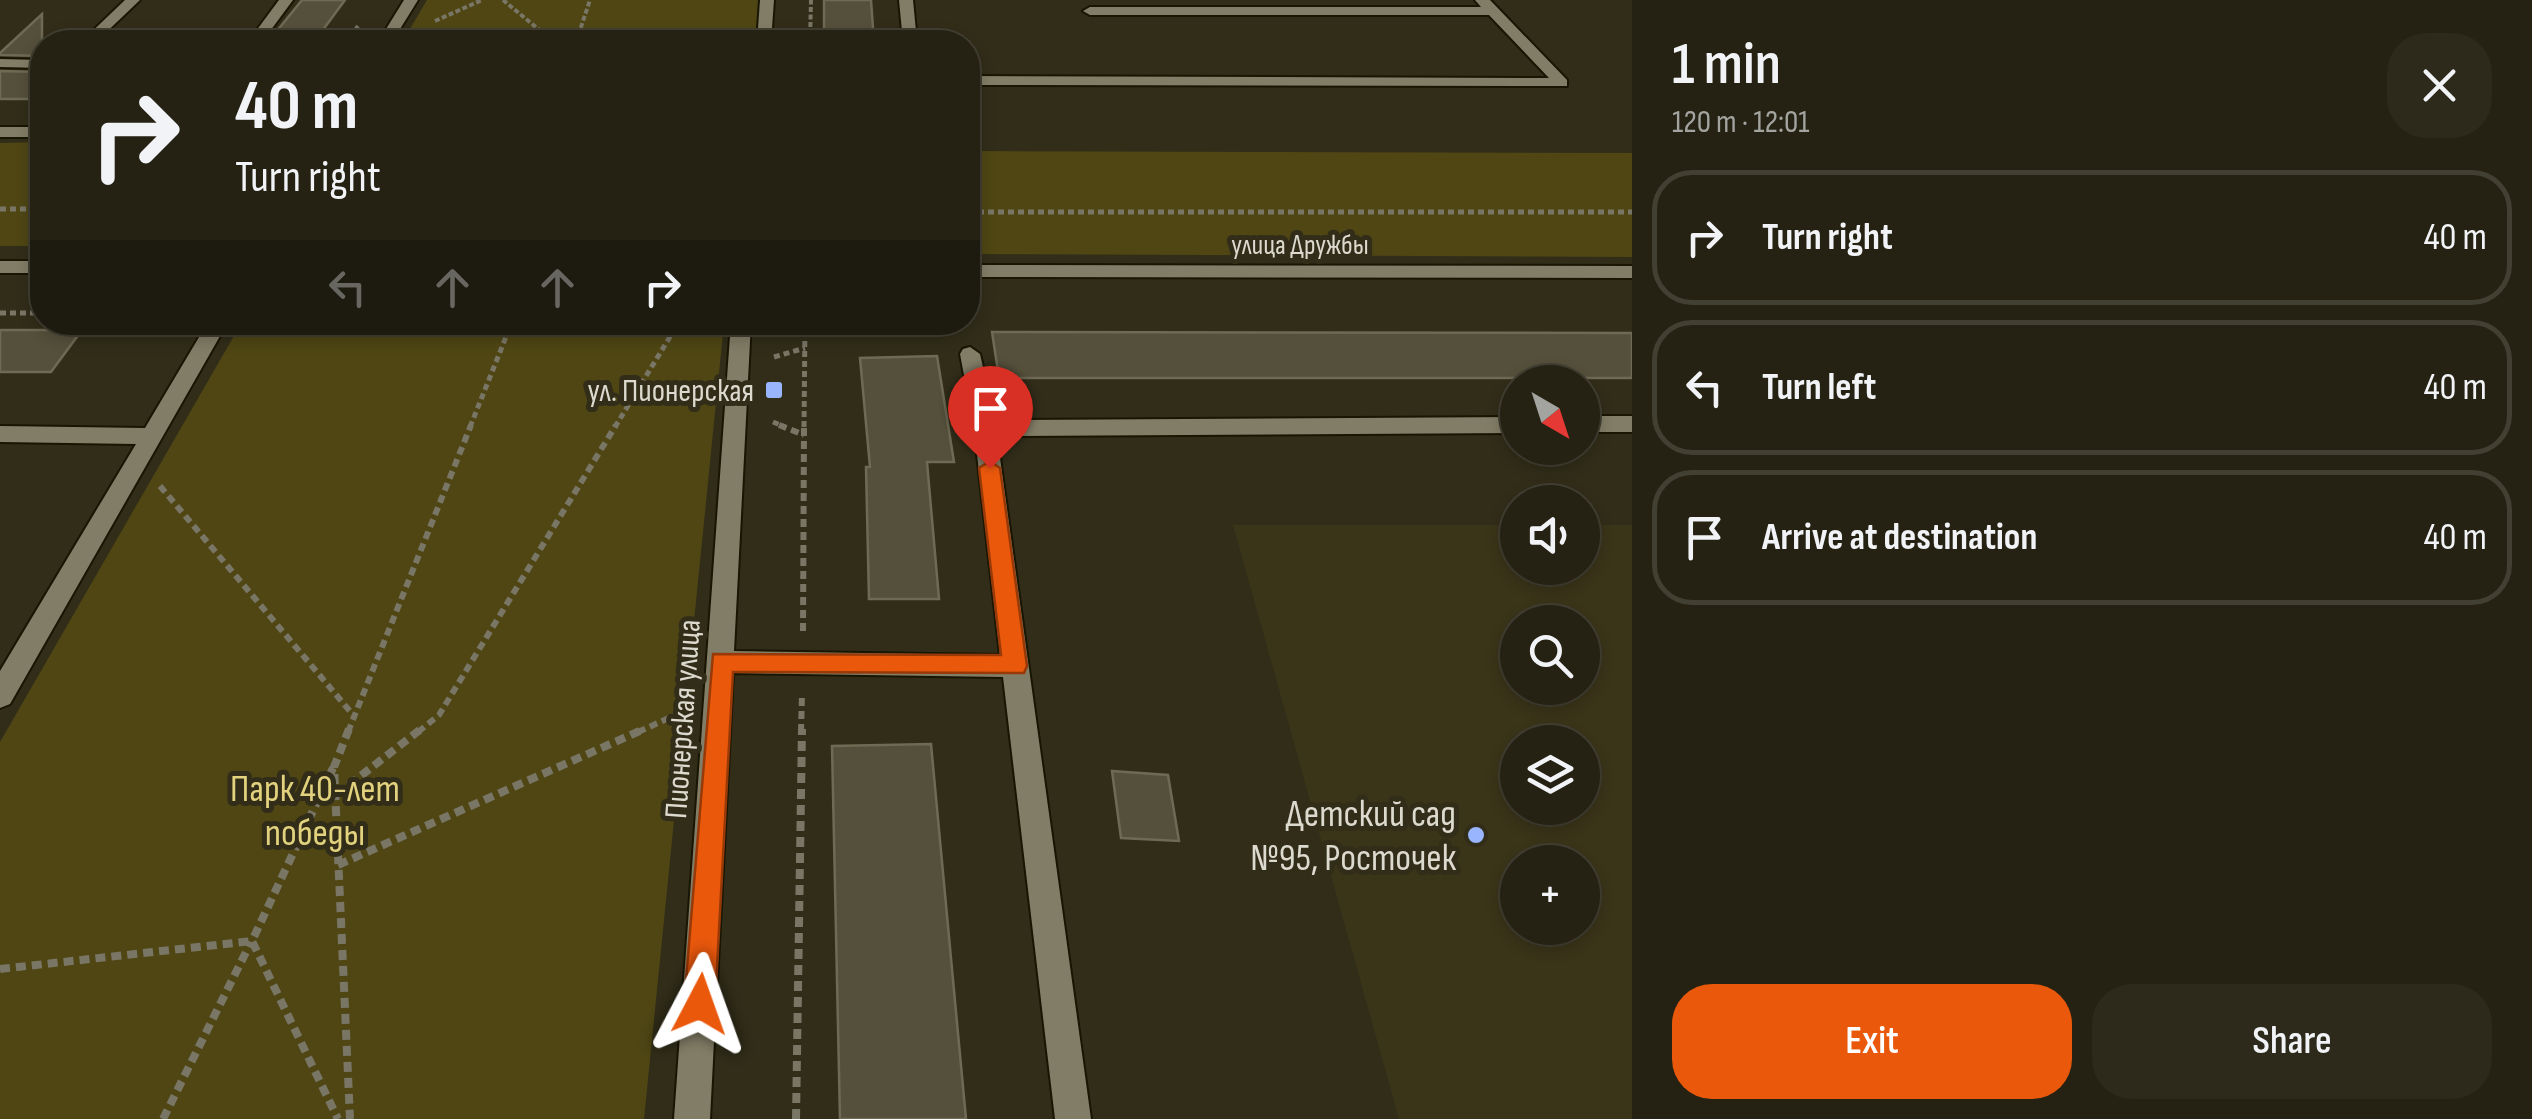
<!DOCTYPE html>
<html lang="en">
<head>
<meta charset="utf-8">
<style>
	body { margin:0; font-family:"Sofia Sans Condensed",sans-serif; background:#2d2a1c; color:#f1f3f6; height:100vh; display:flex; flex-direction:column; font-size:38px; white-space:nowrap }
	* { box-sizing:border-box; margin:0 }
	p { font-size:32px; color:#a3a4a0 }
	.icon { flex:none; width:55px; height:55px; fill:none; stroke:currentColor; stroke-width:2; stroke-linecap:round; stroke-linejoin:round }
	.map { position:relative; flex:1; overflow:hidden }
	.side { display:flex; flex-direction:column; background:#252213; width:900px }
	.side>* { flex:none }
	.top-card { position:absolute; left:30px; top:30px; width:950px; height:305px; border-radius:40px; box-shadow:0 5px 15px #0003,0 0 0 2px #423f33; background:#252213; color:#f1f3f6; overflow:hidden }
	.needle { width:65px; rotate:141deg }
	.buttons { position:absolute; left:1500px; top:365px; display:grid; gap:20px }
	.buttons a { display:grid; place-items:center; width:100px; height:100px; border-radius:50%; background:#252213; box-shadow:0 5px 15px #0003,0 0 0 2px #423f33; font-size:50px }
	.pin { position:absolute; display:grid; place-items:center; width:85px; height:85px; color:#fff; margin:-102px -42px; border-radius:50% 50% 50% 0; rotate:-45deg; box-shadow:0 0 10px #0007 }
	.pin .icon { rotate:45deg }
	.me { position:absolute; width:110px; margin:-55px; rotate:4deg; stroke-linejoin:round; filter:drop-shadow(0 0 8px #0008) }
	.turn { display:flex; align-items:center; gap:35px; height:210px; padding:0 40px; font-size:45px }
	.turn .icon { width:130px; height:130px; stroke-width:2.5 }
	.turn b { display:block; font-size:70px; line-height:85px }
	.lanes { display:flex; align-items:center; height:95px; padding:0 40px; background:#0003; justify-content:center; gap:50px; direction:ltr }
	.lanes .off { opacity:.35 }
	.round { display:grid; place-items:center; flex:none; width:105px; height:105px; border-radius:40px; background:#2d2a1c }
	.head { display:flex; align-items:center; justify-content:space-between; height:170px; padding:0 40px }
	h1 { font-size:60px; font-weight:600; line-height:75px }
	.primary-button { display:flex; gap:20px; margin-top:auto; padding:20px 40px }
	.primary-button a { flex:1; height:115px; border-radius:40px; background:#ea580c; color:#fff; font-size:40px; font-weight:600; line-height:115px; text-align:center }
	.primary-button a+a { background:#2d2a1c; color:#f1f3f6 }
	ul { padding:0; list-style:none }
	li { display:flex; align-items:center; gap:30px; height:135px; margin:0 20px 15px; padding:0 20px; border:5px solid #423f33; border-radius:40px }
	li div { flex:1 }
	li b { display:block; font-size:38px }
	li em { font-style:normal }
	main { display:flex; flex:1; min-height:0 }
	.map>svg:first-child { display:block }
	.built { fill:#3a3419; fill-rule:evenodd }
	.green { fill:#4f4614 }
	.building { fill:#55503b; stroke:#6e6a53; stroke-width:2.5 }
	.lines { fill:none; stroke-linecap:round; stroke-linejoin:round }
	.minor-casing { stroke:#191503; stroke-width:4 }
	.path-far3 { stroke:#797666; stroke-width:4; stroke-dasharray:5 2.5; stroke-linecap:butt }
	.path-far2 { stroke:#797666; stroke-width:5; stroke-dasharray:6 4; stroke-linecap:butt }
	.path-far1 { stroke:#797666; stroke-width:6; stroke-dasharray:8 5; stroke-linecap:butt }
	.path { stroke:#797666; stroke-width:8; stroke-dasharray:10 6; stroke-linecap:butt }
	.minor { fill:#827d66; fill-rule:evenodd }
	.route { fill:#ea580c; stroke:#983908; stroke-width:2.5 }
	.poi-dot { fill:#98b5fd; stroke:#312d19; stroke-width:4 }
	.labels { text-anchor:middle; stroke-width:10; stroke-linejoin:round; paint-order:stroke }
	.far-street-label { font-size:28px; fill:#dcdace; stroke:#312d19 }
	.poi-label { font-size:32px; fill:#dcdace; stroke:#312d19; text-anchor:end }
	.street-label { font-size:32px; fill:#dcdace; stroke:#312d19 }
	.near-park-label { font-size:38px; fill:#e2d27d; stroke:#312d19 }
	.near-poi-label { font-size:38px; fill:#dcdace; stroke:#312d19; text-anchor:end }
</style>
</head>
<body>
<main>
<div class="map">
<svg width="1632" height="1119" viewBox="0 0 1632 1119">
	<rect width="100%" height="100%" fill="#312d19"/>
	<!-- built -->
	<path class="built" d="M1233 525H1517L1518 568H1582L1583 525H1632V1119H1399ZM1518 622H1582V688H1518ZM1518 742H1582V808H1518ZM1518 862H1582V928H1518Z"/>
	<!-- green -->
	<g class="green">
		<path d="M427 0H760L756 42H402Z"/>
		<path d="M42 142V246H0V143Z"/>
		<path d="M968 151 1632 153V257L968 254Z"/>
		<path d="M242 322 724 323 644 1119H0V742Z"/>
	</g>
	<!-- building -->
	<g class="building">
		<path d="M302 0H345L314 42H268Z"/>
		<path d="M824 0H871L874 42H824Z"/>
		<path d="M42 14V56L0 55V53Z"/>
		<path d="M0 71 42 72V99H0Z"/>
		<path d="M0 330H82L51 372H0Z"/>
		<path d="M992 332 1632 333V378H999Z"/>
		<path d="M937 356 954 462H927L939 599H869L866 467H870L860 358Z"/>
		<path d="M931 744 966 1119H840L832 746Z"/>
		<path d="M1112 771 1168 775 1179 841 1121 838Z"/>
	</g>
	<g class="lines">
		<!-- minor casing -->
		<g class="minor-casing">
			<g id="minor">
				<path d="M125 0H140L96 42H81Z"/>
				<path d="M279 0H293L262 42H248Z"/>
				<path d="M404 0H418L392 42H378Z"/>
				<path d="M760 0H774L771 42H757Z"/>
				<path d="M899 0H913L917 42H903Z"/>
				<path d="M1475 0H1490L1567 80V86L968 85V76L1549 78 1489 15H1090L1083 11 1090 7H1481Z"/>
				<path d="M0 59 42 60V68L0 67Z"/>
				<rect x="0" y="127" width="42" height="10"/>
				<rect x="0" y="261" width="42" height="12"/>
				<path d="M968 265 1632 266V278L968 277Z"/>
				<path d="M208 322H228L10 704 0 708V671L136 444 0 442V426L145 428Z"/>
				<path d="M731 322H751L734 651 1000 655 974 428 960 354 963 349 970 347 980 354 995 420 1518 417V433L997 436 1091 1119H1055L1003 677 733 673 710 1119H674Z"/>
				<rect x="1582" y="416" width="50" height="16"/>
			</g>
		</g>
		<!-- path-far3 -->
		<g class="path-far3">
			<path d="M503 0 554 42"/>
			<path d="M435 21 482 0"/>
			<path d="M347 42 358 26"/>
			<path d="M576 42 590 0"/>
			<path d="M810 42 811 0"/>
		</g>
		<!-- path-far2 -->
		<g class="path-far2">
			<path d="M0 209H42"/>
			<path d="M968 212H1632"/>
			<path d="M0 313H42"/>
			<path d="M774 357 805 348"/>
			<path d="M773 422 785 427"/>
			<path d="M470 427 512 322"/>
			<path d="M615 427 679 322"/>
			<path d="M804 427 805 322"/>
		</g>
		<!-- path-far1 -->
		<g class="path-far1">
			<path d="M779 425 804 435"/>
			<path d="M160 486 354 716"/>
			<path d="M803 631 804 425"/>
			<path d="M348 732 471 425"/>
			<path d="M418 732 439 715 616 425"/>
			<path d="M638 732 680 713"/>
			<path d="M801 732 802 694"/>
		</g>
		<!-- path -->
		<g class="path">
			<path d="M349 729 334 767 350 1119"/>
			<path d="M333 768 252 941 338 1119"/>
			<path d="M336 795 421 729"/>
			<path d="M338 865 644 729"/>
			<path d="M0 969 252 941"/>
			<path d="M163 1119 251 942"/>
			<path d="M796 1119 802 729"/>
		</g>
		<!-- minor -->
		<use href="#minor" class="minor"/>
	</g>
	<!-- route -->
	<path class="route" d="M990 461 1000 468 1027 666 1024 673 733 672 715 1004 710 1014 700 1019 689 1014 684 1004 713 654 1001 655 979 468Z"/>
	<!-- markers -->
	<g class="poi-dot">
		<rect x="764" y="380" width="20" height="20" rx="5"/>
		<circle cx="1476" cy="835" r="10"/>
	</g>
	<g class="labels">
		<!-- far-street labels -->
		<g class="far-street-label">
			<text x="1300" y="254">улица Дружбы</text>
		</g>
		<!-- poi labels -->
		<g class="poi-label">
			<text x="754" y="401">ул. Пионерская</text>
		</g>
		<!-- street labels -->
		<g class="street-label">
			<text transform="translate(682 719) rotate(-86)" y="11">Пионерская улица</text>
		</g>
		<!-- near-park labels -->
		<g class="near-park-label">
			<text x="315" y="801">Парк 40-лет<tspan x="315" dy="44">победы</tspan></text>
		</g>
		<!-- near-poi labels -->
		<g class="near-poi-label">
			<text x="1456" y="826">Детский сад<tspan x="1456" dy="44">№95, Росточек</tspan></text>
		</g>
	</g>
</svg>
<div class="buttons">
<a><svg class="needle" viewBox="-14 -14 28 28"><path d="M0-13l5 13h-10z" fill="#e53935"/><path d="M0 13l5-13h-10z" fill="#a3a4a0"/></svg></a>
<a><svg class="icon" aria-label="sound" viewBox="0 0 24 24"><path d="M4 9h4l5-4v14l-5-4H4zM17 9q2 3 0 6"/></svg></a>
<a><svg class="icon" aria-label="search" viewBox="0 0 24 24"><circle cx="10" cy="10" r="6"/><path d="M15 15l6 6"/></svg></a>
<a><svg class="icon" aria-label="layers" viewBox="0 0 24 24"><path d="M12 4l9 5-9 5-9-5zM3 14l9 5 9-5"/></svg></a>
<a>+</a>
</div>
<div class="pin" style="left:990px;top:468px;background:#d93025"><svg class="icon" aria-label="arrive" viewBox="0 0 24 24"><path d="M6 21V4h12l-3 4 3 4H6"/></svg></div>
<svg class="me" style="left:700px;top:1004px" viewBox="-20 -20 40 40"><path d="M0-17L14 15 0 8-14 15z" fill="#ea580c" stroke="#fff" stroke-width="4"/></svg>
<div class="top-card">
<div class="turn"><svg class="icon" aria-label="right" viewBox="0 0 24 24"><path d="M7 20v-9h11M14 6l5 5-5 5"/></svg><div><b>40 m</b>Turn right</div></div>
<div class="lanes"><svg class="icon off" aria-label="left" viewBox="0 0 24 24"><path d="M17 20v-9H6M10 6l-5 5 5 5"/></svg><svg class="icon off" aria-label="ahead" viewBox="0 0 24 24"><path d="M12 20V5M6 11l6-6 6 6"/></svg><svg class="icon off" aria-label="ahead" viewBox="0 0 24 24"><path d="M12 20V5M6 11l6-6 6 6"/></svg><svg class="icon" aria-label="right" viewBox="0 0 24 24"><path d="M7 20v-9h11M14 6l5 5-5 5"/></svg></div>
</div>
</div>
<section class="side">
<div class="head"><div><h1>1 min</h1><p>120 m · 12:01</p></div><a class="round"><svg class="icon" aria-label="close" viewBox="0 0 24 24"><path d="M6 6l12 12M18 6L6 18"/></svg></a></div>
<ul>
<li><svg class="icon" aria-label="right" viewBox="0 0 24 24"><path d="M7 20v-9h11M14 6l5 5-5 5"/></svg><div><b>Turn right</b></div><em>40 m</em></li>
<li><svg class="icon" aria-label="left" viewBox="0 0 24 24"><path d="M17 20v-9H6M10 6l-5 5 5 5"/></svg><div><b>Turn left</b></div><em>40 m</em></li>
<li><svg class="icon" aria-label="arrive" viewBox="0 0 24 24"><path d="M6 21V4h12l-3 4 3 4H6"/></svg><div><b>Arrive at destination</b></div><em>40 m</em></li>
</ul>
<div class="primary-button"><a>Exit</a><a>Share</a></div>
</section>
</main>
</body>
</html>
